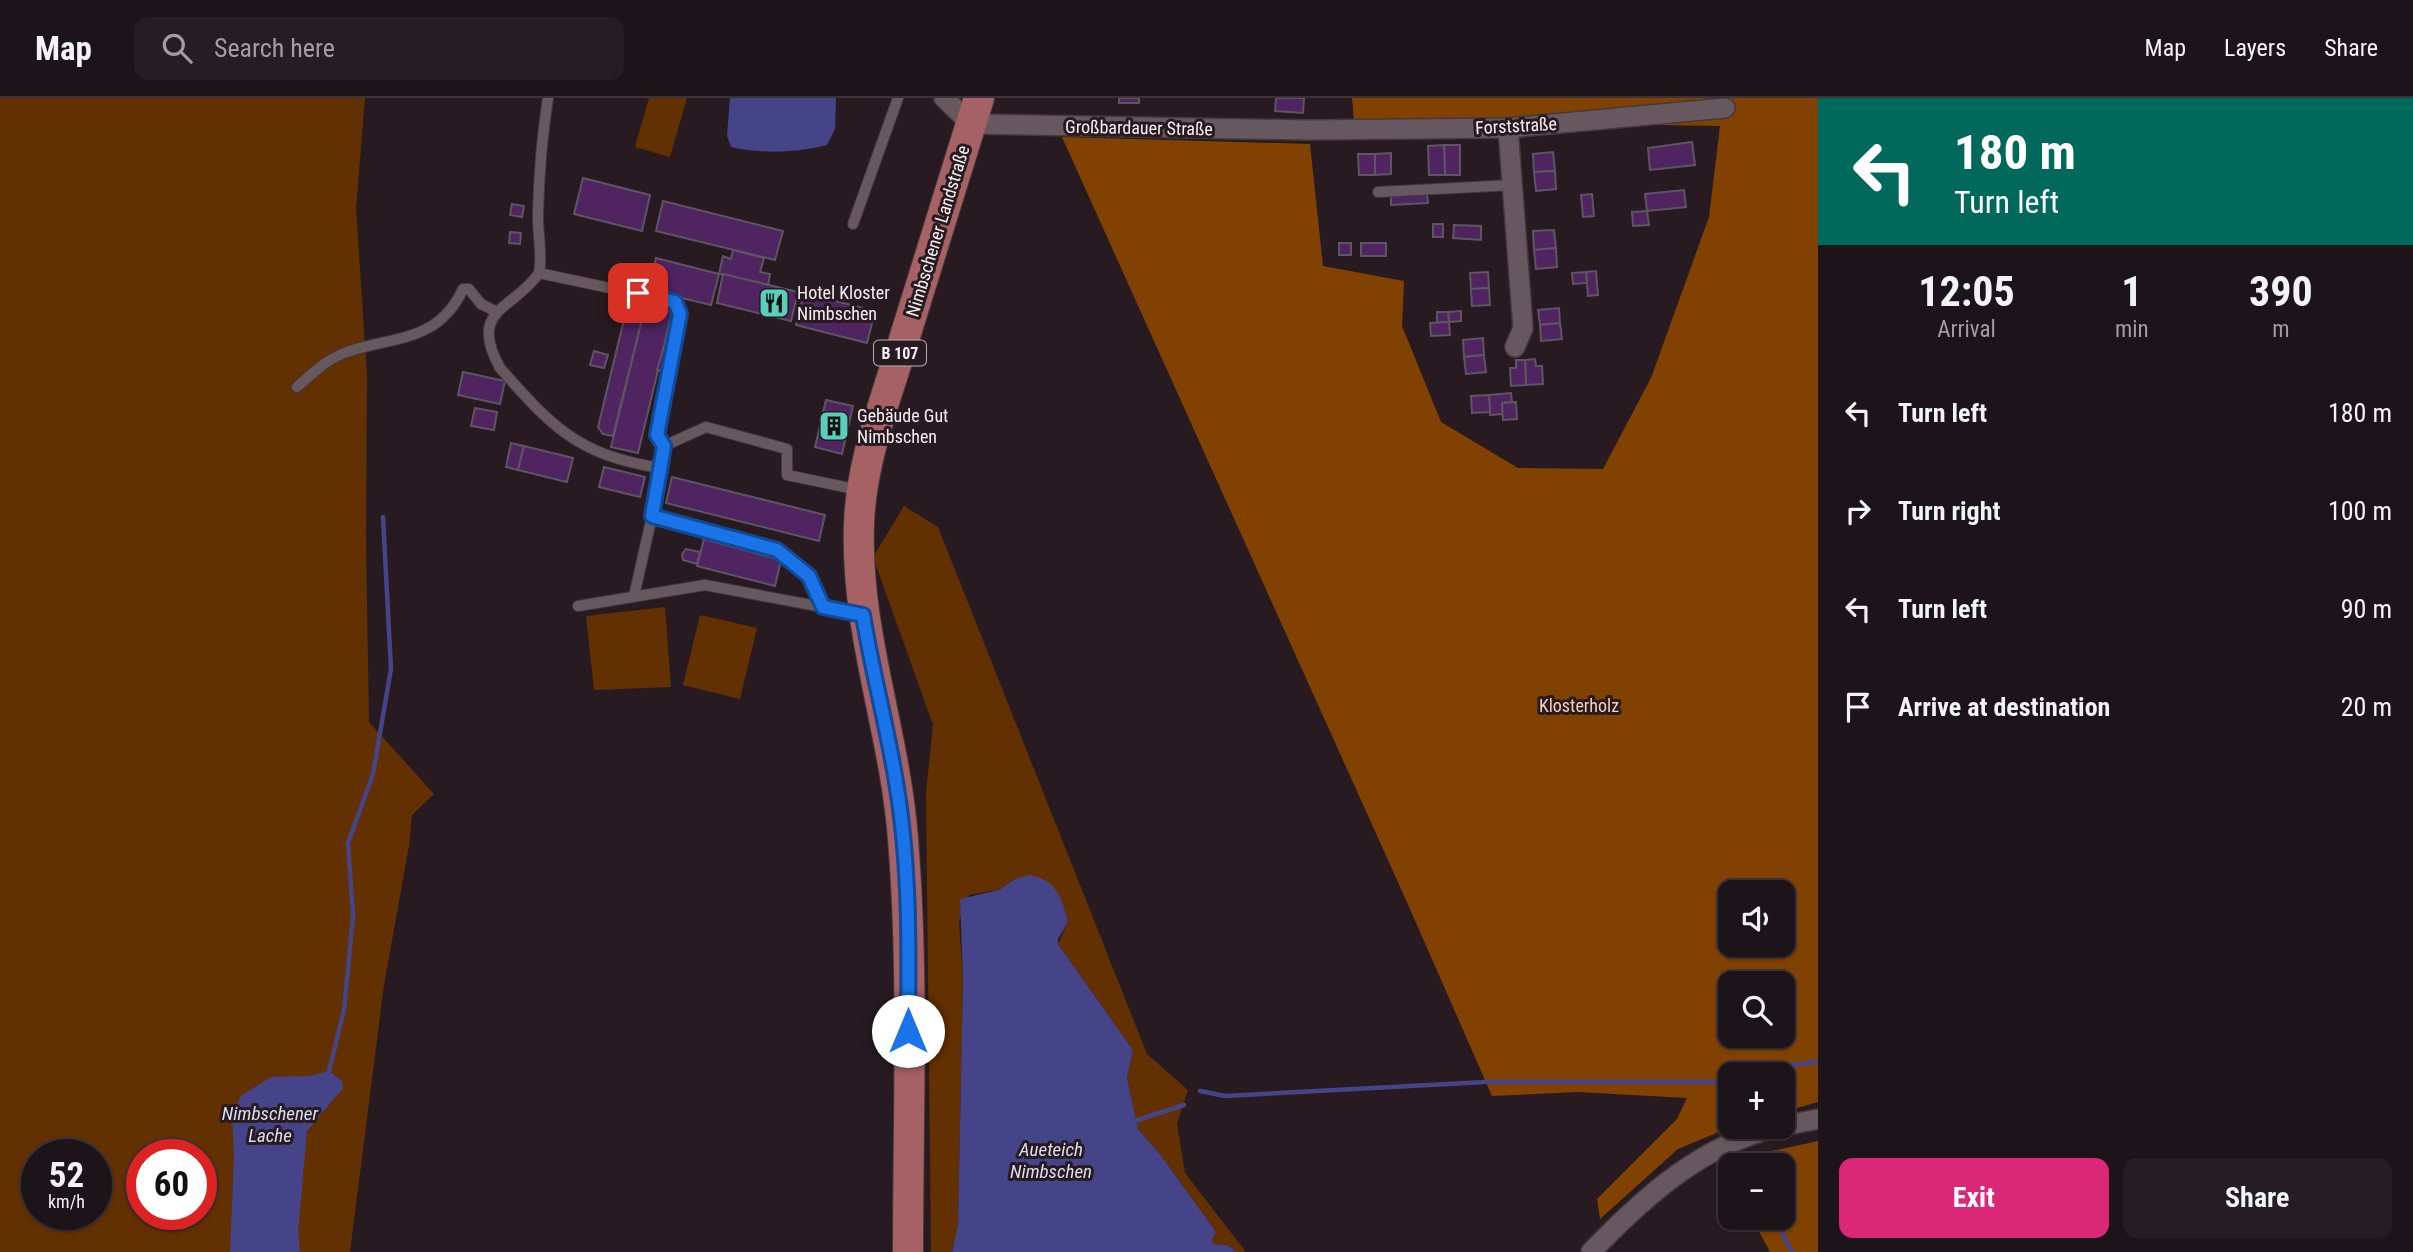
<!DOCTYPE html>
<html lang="en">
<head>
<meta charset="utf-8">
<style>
	body { margin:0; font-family:"Roboto Condensed",sans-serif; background:#251d22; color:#f1f3f6; height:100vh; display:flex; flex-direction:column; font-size:26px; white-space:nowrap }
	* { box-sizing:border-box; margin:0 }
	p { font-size:23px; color:#a09ea2 }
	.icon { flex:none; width:38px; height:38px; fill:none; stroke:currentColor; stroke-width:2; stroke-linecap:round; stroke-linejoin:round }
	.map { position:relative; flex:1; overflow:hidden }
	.side { display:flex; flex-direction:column; background:#1d1419; width:595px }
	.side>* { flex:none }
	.guide { background:#00695c; color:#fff; overflow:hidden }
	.fabs { position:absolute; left:1718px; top:782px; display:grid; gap:14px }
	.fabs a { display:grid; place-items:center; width:77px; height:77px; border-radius:14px; background:#1d1419; box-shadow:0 2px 5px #0004,0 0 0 2px #3b3338; font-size:35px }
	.speed { position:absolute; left:21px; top:1041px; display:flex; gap:14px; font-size:35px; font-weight:700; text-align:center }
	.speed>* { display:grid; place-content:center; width:91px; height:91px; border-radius:50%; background:#1d1419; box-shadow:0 2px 5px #0004,0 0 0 2px #3b3338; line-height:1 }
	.speed small { font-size:18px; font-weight:400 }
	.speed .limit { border:10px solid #d22; background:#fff; color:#111 }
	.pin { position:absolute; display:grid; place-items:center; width:60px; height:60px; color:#fff; margin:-30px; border-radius:14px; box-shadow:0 4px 10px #0006 }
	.me { position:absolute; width:77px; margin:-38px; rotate:0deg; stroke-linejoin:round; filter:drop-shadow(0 0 5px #0008) }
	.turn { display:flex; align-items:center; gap:24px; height:147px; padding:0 21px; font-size:32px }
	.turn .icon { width:91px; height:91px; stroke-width:2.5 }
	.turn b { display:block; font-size:49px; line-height:60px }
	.eta { display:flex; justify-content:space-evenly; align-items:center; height:119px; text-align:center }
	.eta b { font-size:42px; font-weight:700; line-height:49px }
	.button { display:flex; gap:14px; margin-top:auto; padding:14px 21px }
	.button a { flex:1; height:80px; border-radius:14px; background:#db2777; color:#fff; font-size:28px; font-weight:700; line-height:80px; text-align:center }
	.button a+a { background:#251d22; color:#f1f3f6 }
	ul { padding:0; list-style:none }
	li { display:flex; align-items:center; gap:21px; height:98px; padding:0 21px }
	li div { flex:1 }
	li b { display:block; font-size:26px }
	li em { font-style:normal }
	header { display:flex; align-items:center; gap:42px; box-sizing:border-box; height:98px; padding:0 35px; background:#1d1419; border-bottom:2px solid #3b3338 }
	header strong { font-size:33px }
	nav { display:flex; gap:38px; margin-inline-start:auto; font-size:24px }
	.search { width:490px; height:63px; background:#251d22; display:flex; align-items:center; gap:18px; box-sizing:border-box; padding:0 24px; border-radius:14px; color:#a09ea2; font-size:26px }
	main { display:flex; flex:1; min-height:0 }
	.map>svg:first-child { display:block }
	.green { fill:#633001; fill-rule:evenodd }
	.forest { fill:#814100; fill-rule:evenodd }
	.water { fill:#454488 }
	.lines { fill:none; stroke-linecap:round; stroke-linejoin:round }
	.stream { stroke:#454488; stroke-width:4.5 }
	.building { fill:#4f2461; stroke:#5d5561; stroke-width:2 }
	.service-casing { stroke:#43393e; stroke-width:12 }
	.minor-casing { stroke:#43393e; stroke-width:22 }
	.primary-casing { stroke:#43393e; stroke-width:32 }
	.service { stroke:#67585f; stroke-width:10 }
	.minor { stroke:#67585f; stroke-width:19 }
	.primary { stroke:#a56163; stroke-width:30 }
	.route-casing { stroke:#114b97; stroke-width:18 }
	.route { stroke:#1a73e8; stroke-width:12 }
	.labels { text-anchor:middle; stroke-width:6; stroke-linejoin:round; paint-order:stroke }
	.shield { fill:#271b21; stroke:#b9afb3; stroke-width:2 }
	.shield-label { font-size:16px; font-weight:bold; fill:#f7eef2 }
	.street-label { font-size:18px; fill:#f7eef2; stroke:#271b21 }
	.poi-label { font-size:18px; fill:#f7eef2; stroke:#271b21; text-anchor:start }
	.park-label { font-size:18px; fill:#f7d0b6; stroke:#271b21 }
	.water-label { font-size:19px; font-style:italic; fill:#dbddf1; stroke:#271b21 }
</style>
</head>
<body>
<header>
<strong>Map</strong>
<div class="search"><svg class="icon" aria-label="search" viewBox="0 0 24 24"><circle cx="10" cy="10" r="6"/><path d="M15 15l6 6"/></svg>Search here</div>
<nav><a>Map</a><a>Layers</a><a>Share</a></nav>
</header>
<main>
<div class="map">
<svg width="1818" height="1154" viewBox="0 0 1818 1154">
	<rect width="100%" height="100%" fill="#271b21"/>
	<!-- green -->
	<g class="green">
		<path d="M0 0H365L356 111 367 277 366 446 369 624 434 696 412 717 409 748 384 887 350 1154H0ZM37 1057H96V1116H37ZM142 1057H201V1116H142Z"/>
		<path d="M649 0H687L670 59 635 49Z"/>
		<path d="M904 408 938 429 1147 956 1188 992 1177 1025 1185 1075 1246 1154H1236L1228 1147 1214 1146 1212 1142 1216 1134 1160 1056 1138 1031 1127 980 1133 952 1058 846 1068 824 1015 781 999 792 969 797 959 824 963 881 958 1126 952 1154H931L926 695 933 627 873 459Z"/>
		<path d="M665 509 671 589 594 592 586 518Z"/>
		<path d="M700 517 757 530 740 601 683 587Z"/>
	</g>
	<!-- forest -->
	<g class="forest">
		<path d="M1352 0H1818V1004L1783 1014V976H1731V1029L1678 1051 1600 1121 1597 1101 1677 1021 1687 1000 1578 994 1492 998 1406 802 1062 39 1310 46 1323 168 1404 183 1402 228 1441 324 1518 370 1603 371 1651 280 1709 119 1720 28 1354 22ZM1731 794H1783V847H1731ZM1731 886H1783V938H1731Z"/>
		<path d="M1818 1043V1154H1770L1752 1120H1783V1068L1738 1067 1767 1054Z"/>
	</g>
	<!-- water -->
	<g class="water">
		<path d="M730 0H836L835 31 827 47C795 55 762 56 731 49L727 38Z"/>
		<path d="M1029 777C1057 782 1062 800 1068 824L1058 841V846L1133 952 1127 980 1138 1031 1160 1056 1216 1134 1212 1142 1214 1146 1228 1147 1236 1154H952L958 1126 963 881 960 801 999 792 1015 781Z"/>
		<path d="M329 973 342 983 343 990 307 1033 298 1134 300 1154H230L234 1057 232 1018 241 998 271 979 309 978Z"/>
	</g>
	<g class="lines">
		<!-- stream -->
		<g class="stream">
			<path d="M329 973 344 912 353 818 348 745 373 676 391 571 383 419"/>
			<path d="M1758 976 1790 967 1818 964"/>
			<path d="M1200 993 1225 998 1485 984H1731"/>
			<path d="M1134 1023 1184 1007"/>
			<path d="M1774 1120 1792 1154"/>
		</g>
	</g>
	<!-- building -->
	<g class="building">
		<rect x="1119" y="0" width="20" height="5"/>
		<path d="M1276 0H1304L1303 15 1275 13Z"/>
		<path d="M1692 44 1695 67 1650 72 1648 50Z"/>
		<path d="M1444 47H1460V77H1445Z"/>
		<path d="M1444 47 1445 77H1429L1428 48Z"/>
		<path d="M1553 54 1555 73 1534 74 1533 56Z"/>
		<path d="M1391 55V76L1375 77V56Z"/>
		<path d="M1358 56H1375V77H1359Z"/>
		<path d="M1555 73 1556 91 1536 93 1534 74Z"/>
		<path d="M583 80 650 97 642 133 574 116Z"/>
		<path d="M1684 92 1686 109 1647 113 1645 96Z"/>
		<path d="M1427 96 1428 105 1391 107V97Z"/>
		<path d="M1592 96 1594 118 1583 119 1581 97Z"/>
		<path d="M663 103 783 133 775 162 656 133Z"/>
		<path d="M512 106 524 108 522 119 510 117Z"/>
		<path d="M1647 113 1649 127 1633 128 1632 114Z"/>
		<rect x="1433" y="126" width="10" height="13"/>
		<path d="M1454 127 1481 128V142L1453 140Z"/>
		<path d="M1554 132 1556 150 1534 152 1533 133Z"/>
		<path d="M510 134 521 135 520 146 509 145Z"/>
		<rect x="1339" y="145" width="12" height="12"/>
		<rect x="1361" y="145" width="25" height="13"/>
		<path d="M1556 150 1557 169 1536 171 1534 152Z"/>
		<path d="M733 152 764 160 760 174 770 176 768 187 719 176 723 158 731 161Z"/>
		<path d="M656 160 719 176 711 207 648 192Z"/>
		<path d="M1596 173 1598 197 1588 198 1586 174Z"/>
		<path d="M1488 174 1489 190 1471 191 1470 175Z"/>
		<path d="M1586 174 1587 185 1573 186 1572 175Z"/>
		<path d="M723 176 798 194 791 223 717 205Z"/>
		<path d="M1489 190 1490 207 1472 208 1471 191Z"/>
		<path d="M804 195 875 213 867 245 796 227Z"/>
		<path d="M646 204 673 210 638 355 611 349Z"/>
		<path d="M627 209 644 213 613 338 603 336 598 329Z"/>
		<path d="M1559 210 1560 225 1540 227 1538 212Z"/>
		<path d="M1461 213V223L1449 224 1448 214Z"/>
		<path d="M1437 214H1448L1449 224 1437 225Z"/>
		<path d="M1449 224 1450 237 1431 238 1430 225Z"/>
		<path d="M1560 225 1562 241 1541 243 1540 227Z"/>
		<path d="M1483 240 1484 257 1464 259 1463 242Z"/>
		<path d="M663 251 669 253 664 274 657 272Z"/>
		<path d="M594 253 608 257 604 270 590 267Z"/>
		<path d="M1484 257 1486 274 1466 276 1464 259Z"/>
		<path d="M1535 261 1536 268H1542L1543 286 1526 287 1525 262Z"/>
		<path d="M1516 262H1525L1526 287 1511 288 1510 270H1516Z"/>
		<path d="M463 274 505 283 500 306 458 297Z"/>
		<path d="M1511 295 1512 304 1502 305 1503 316 1490 317 1489 297Z"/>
		<path d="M1489 297 1490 314 1472 315 1471 298Z"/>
		<path d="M826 302 853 308 842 356 815 349Z"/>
		<path d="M1516 304 1517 321 1503 322 1502 305Z"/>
		<path d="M475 310 497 314 494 332 471 328Z"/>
		<path d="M511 345 524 348 518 372 506 369Z"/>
		<path d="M524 348 573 360 567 384 518 372Z"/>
		<path d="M604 369 645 379 640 399 599 389Z"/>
		<path d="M672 379 825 417 819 443 666 405Z"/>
		<path d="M704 441 781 462 775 488 697 468Z"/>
		<path d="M686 451 700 454 697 466 683 462 682 456Z"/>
	</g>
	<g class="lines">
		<!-- service casing -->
		<g class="service-casing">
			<g id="service">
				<path d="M548 0C542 38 539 76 538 115 537 135 543 155 539 175L675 204 680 216 657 337 664 348 652 418 634 498"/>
				<path d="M1378 94 1512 87"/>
				<path d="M853 126 898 0"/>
				<path d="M539 175C514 212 467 210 500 270 553 330 578 357 660 370"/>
				<path d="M297 289C313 275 329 259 350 253 397 238 439 243 463 191H469L481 206 495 213"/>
				<path d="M664 348 706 329 787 351V377L859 392"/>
				<path d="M652 418 777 452 809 478 823 509"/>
				<path d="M578 508 705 487 859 516"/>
			</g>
		</g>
		<!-- minor casing -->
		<g class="minor-casing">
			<g id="minor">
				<path d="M944 0 971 26 1306 32 1508 30 1725 10"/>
				<path d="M1508 30 1523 230 1515 249"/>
				<path d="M1783 1028 1818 1021"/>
				<path d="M1591 1154C1644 1099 1702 1046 1779 1029"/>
			</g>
		</g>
		<!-- primary casing -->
		<g class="primary-casing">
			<path id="primary" d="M908 1154C908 1017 914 878 903 741 895 634 855 534 859 426 861 365 884 306 902 248 928 165 953 83 979 0"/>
		</g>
		<!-- service -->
		<use href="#service" class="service"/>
		<!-- minor -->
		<use href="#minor" class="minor"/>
		<!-- primary -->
		<use href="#primary" class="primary"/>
	</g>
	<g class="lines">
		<!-- route casing -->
		<g class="route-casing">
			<path id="route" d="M638 195 675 204 680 216 657 337 664 348 652 418 777 452 809 478 823 509 863 517C872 573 887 628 896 684 910 766 909 851 908 933"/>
		</g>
		<!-- route -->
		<use href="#route" class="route"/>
	</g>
	<!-- icons -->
	<defs>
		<g id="restaurant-square" transform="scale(1.575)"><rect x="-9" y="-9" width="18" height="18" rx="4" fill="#5bcebb" stroke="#271b21"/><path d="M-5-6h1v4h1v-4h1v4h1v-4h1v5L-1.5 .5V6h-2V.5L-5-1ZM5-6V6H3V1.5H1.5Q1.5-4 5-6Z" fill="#111"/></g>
		<g id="building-square" transform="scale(1.575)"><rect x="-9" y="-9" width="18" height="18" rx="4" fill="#5bcebb" stroke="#271b21"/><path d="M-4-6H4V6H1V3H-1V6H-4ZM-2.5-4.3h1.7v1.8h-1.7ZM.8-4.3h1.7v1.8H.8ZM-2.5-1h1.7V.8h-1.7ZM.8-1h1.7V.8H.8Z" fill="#111"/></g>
	</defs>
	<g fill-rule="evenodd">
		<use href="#restaurant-square" x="774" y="205"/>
		<use href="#building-square" x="834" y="328"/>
	</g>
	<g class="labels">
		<!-- shield labels -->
		<rect class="shield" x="874" y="242.5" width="52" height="25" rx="5"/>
		<g class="shield-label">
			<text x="900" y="261">B 107</text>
		</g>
		<!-- street labels -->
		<g class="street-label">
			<text transform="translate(1516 28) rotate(-3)" y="6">Forststraße</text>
			<text transform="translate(1139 30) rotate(1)" y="6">Großbardauer Straße</text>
			<text transform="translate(938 133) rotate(-73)" y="6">Nimbschener Landstraße</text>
		</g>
		<!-- poi labels -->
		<g class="poi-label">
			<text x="797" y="201">Hotel Kloster<tspan x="797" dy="21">Nimbschen</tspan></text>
			<text x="857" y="324">Gebäude Gut<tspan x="857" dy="21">Nimbschen</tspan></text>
		</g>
		<!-- park labels -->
		<g class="park-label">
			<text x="1579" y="614">Klosterholz</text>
		</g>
		<!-- water labels -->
		<g class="water-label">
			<text x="270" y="1022">Nimbschener<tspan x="270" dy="22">Lache</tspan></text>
			<text x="1051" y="1058">Aueteich<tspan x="1051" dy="22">Nimbschen</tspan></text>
		</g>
	</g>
</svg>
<div class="fabs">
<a><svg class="icon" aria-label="sound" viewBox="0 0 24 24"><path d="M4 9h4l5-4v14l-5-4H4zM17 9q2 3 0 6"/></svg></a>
<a><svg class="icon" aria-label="search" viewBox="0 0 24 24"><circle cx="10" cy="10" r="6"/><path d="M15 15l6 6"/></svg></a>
<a>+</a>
<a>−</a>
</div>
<div class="speed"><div>52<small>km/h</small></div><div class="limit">60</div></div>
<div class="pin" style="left:638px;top:195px;background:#d93025"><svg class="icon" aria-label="arrive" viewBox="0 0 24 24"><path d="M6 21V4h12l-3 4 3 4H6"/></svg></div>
<svg class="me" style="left:908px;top:933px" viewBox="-20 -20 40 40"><circle r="19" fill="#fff"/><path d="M0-13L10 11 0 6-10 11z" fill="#1a73e8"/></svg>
</div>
<section class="side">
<div class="guide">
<div class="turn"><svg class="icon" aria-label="left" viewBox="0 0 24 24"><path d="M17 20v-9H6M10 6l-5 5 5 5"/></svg><div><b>180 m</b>Turn left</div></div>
</div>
<div class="eta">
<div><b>12:05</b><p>Arrival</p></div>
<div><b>1</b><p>min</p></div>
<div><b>390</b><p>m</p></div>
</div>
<ul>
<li><svg class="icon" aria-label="left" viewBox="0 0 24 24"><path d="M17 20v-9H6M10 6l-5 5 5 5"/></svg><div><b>Turn left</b></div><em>180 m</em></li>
<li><svg class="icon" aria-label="right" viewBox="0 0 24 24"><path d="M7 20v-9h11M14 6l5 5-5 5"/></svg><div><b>Turn right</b></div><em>100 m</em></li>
<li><svg class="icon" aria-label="left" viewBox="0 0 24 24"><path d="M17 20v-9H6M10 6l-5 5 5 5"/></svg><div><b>Turn left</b></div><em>90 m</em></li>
<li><svg class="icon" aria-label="arrive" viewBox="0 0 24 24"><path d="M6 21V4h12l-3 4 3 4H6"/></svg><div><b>Arrive at destination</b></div><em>20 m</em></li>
</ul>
<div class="button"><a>Exit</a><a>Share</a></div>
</section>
</main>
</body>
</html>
